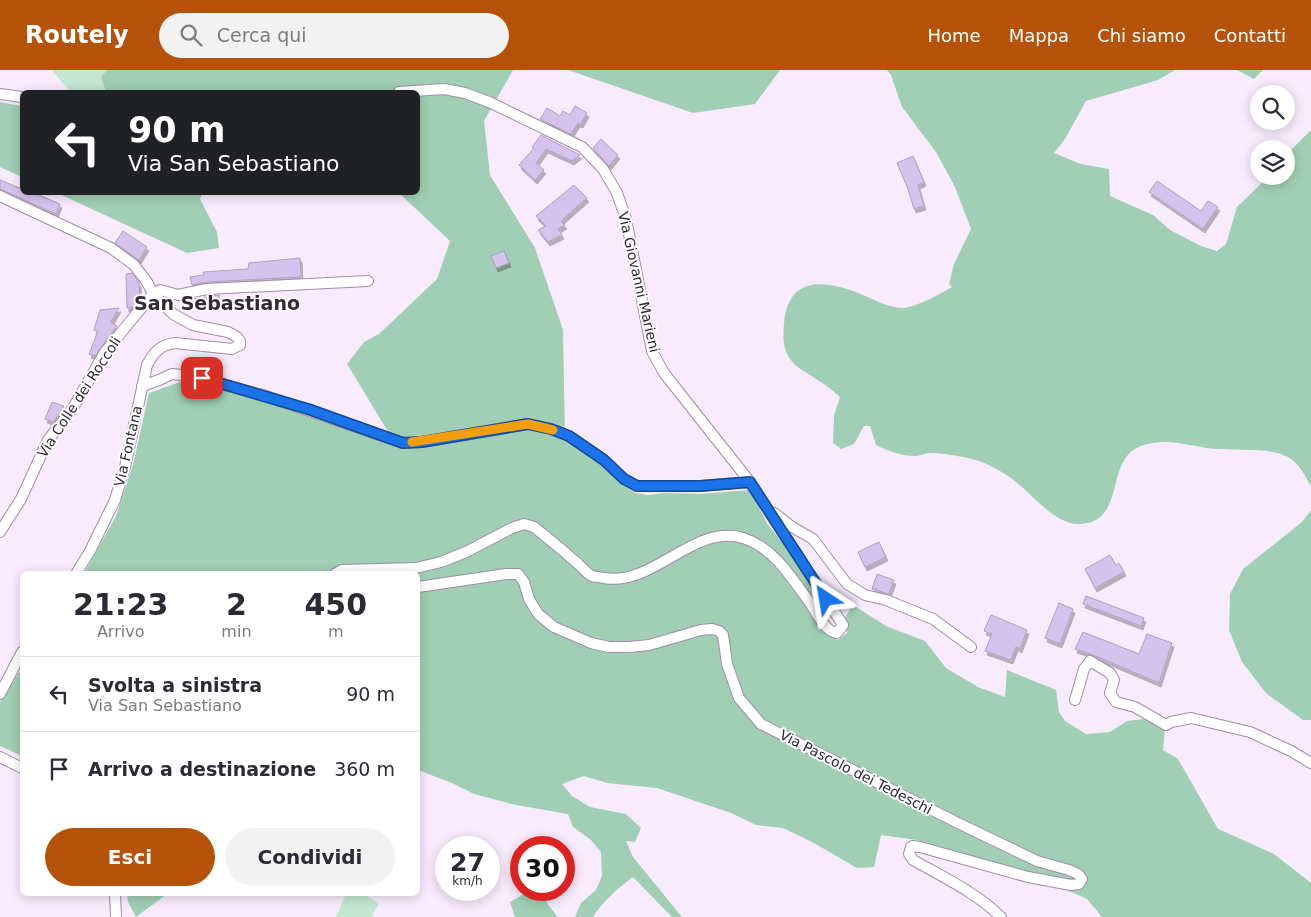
<!DOCTYPE html>
<html lang="it">
<head>
<meta charset="utf-8">
<style>
	body { margin:0; font-family:"DejaVu Sans",sans-serif; background:#f2f2f3; color:#2b2b33; height:100vh; display:flex; flex-direction:column; font-size:19px; white-space:nowrap }
	* { box-sizing:border-box; margin:0 }
	p { font-size:16px; color:#7c7c81 }
	.icon { flex:none; width:28px; height:28px; fill:none; stroke:currentColor; stroke-width:2; stroke-linecap:round; stroke-linejoin:round }
	.map { position:relative; flex:1; overflow:hidden }
	.panel { position:absolute; left:20px; top:501px; width:400px; height:325px; display:flex; flex-direction:column; background:#fff; border-radius:8px; box-shadow:0 2px 12px #0003 }
	.panel>* { flex:none }
	.guide { position:absolute; left:20px; top:20px; width:400px; height:105px; border-radius:8px; box-shadow:0 2px 12px #0003; background:#202124; color:#fff; overflow:hidden }
	.buttons { position:absolute; left:1250px; top:15px; display:grid; gap:10px }
	.buttons a { display:grid; place-items:center; width:45px; height:45px; border-radius:50%; background:#fff; box-shadow:0 2px 12px #0003; font-size:25px }
	.speed { position:absolute; left:435px; top:766px; display:flex; gap:10px; font-size:25px; font-weight:700; text-align:center }
	.speed>* { display:grid; place-content:center; width:65px; height:65px; border-radius:50%; background:#fff; box-shadow:0 2px 12px #0003; line-height:1 }
	.speed small { font-size:12px; font-weight:400 }
	.speed .limit { border:8px solid #d22; background:#fff; color:#111 }
	.pin { position:absolute; display:grid; place-items:center; width:42px; height:42px; color:#fff; margin:-21px; border-radius:10px; box-shadow:0 2px 8px #0006 }
	.me { position:absolute; width:55px; margin:-28px; rotate:327deg; stroke-linejoin:round; filter:drop-shadow(0 0 4px #0008) }
	.turn { display:flex; align-items:center; gap:18px; height:105px; padding:0 25px; font-size:22px }
	.turn .icon { width:65px; height:65px; stroke-width:2.5 }
	.turn b { display:block; font-size:35px; line-height:42px }
	.eta { display:flex; justify-content:space-evenly; align-items:center; height:85px; text-align:center }
	.eta b { font-size:30px; font-weight:700; line-height:35px }
	.cta { display:flex; gap:10px; margin-top:auto; padding:10px 25px }
	.cta a { flex:1; height:58px; border-radius:30px; background:#b45309; color:#fff; font-size:20px; font-weight:700; line-height:58px; text-align:center }
	.cta a+a { background:#f2f2f3; color:#2b2b33 }
	ul { padding:0; list-style:none }
	li { display:flex; align-items:center; gap:15px; height:75px; padding:0 25px; border-top:1px solid #e1e1e2 }
	li div { flex:1 }
	li b { display:block; font-size:19px }
	li em { font-style:normal }
	header { display:flex; align-items:center; gap:30px; box-sizing:border-box; height:70px; padding:0 25px; background:#b45309; color:#fff }
	header strong { font-size:24px }
	nav { display:flex; gap:28px; margin-inline-start:auto; font-size:18px }
	.search { width:350px; height:45px; background:#f2f2f3; display:flex; align-items:center; gap:12px; box-sizing:border-box; padding:0 18px; border-radius:28px; color:#7c7c81; font-size:19px }
	.map>svg:first-child { display:block }
	.green { fill:#c3e7d2 }
	.forest { fill:#a0cfb5 }
	.building { fill:#d6c3ed; stroke:#aea0be; filter:url(#shadow) }
	.lines { fill:none; stroke-linecap:round; stroke-linejoin:round }
	.street-casing { stroke:#a18da8; stroke-width:12 }
	.street { stroke:#fff; stroke-width:10 }
	.route-casing { stroke:#114b97; stroke-width:12 }
	.route { stroke:#1a73e8; stroke-width:9 }
	.slow { stroke:#f59e0b; stroke-width:9 }
	.labels { text-anchor:middle; stroke-width:4; stroke-linejoin:round; paint-order:stroke }
	.street-label { font-size:14px; fill:#322a35; stroke:#fdfdfd }
	.district-label { font-size:19px; font-weight:bold; fill:#322a35; stroke:#fdfdfd }
</style>
</head>
<body>
<header>
<strong>Routely</strong>
<div class="search"><svg class="icon" aria-label="search" viewBox="0 0 24 24"><circle cx="10" cy="10" r="6"/><path d="M15 15l6 6"/></svg>Cerca qui</div>
<nav><a>Home</a><a>Mappa</a><a>Chi siamo</a><a>Contatti</a></nav>
</header>
<div class="map">
<svg width="1311" height="847" viewBox="0 0 1311 847">
	<defs>
		<filter id="shadow"><feDropShadow dx="2" dy="4" stdDeviation="0" flood-color="#0004"/></filter>
	</defs>
	<rect width="100%" height="100%" fill="#f8ebfd"/>
	<!-- green -->
	<g class="green">
		<path d="M52 0H107L101 7 106 22H70Z"/>
		<path d="M346 824C360 824 368 824 378 834L372 847H336Z"/>
	</g>
	<!-- forest -->
	<g class="forest">
		<path d="M107 0H513L484 51 490 105 535 178 563 260 565 369 603 396 627 418 636 423 648 425 666 423 700 424 750 420 768 455 784 474 812 519 813 544 830 566 838 570 847 563 844 549 853 535 886 556 925 571 946 598 978 617 1005 627 1007 600 1056 620 1059 642 1065 651 1086 664 1110 662 1127 651 1144 649 1165 659 1163 680 1178 689 1218 759 1274 784 1311 813V847H1102L1087 829 1033 805 917 770 881 765 874 797 857 798 814 773 783 758 756 755 731 743 657 718 607 713 584 706 562 714 572 726 590 737 626 744 641 758 635 772 626 771 633 787 682 847H672L633 807C618 818 603 831 593 847H575L581 833 596 820 602 806 601 782 591 770 573 757 568 744 516 735 474 724 452 713 418 700V504H84L116 446 133 395 149 323 180 312 214 317 274 332 398 378 347 294 364 272 379 264 437 209 450 171 399 123 418 122V22H106L101 7Z"/>
		<path d="M568 0H780L755 34 693 43Z"/>
		<path d="M887 0H1175L1158 10 1086 31 1065 69 1054 83 1081 94 1109 99 1110 126 1153 145 1170 160 1201 176 1217 181 1226 174 1237 137 1269 106H1286V85L1311 60V416C1305 406 1299 393 1288 387 1270 377 1237 381 1217 379 1201 378 1185 373 1168 372 1158 372 1144 373 1135 379 1106 396 1125 453 1079 454 1056 455 1031 424 1015 411 1006 404 992 396 982 392 973 388 939 382 930 383 925 383 920 386 916 386 901 386 888 381 876 375L870 356H864L854 374 841 379 833 373 834 346 840 327C833 321 826 315 819 311 808 303 793 297 787 284 783 276 783 263 784 254 788 209 818 209 853 221 868 226 887 238 903 238 917 237 940 224 952 217L949 214 954 194 971 159 955 117 936 82 902 37 891 5Z"/>
		<path d="M1237 0H1263L1254 9Z"/>
		<path d="M0 32 22 36V107L0 97Z"/>
		<path d="M57 123H202L200 129 217 162 219 178 187 183Z"/>
		<path d="M1311 436V650H1303L1266 623 1242 592 1229 560 1230 524 1243 499 1302 452 1311 440Z"/>
		<path d="M22 598V686L0 676V632Z"/>
		<path d="M542 823 548 835 558 847H515L510 832 522 825Z"/>
		<path d="M127 824H167L136 847 128 832Z"/>
	</g>
	<!-- building -->
	<g class="building">
		<path d="M575 36 587 43 581 54 578 53 571 64 540 49 547 38 560 46 563 41 570 45Z"/>
		<path d="M541 65 580 85 572 91 546 79 536 93 544 100 535 110 519 95 534 78 532 77Z"/>
		<path d="M601 69 618 85 609 96 593 78Z"/>
		<path d="M913 86 924 112 918 115 924 136 914 139 908 119 897 93Z"/>
		<path d="M0 110 22 119V122H32L60 134 56 144 0 119Z"/>
		<path d="M1157 111 1201 141 1208 131 1218 137 1203 159 1149 122Z"/>
		<path d="M574 115 587 128 561 151 565 155 558 159 562 165 548 172 538 160 546 156 536 146Z"/>
		<path d="M123 161 147 177 139 190 115 173Z"/>
		<path d="M504 181 509 193 496 198 491 186Z"/>
		<path d="M300 188 301 207 207 212 192 215 190 207 204 205 203 202 248 199 249 193Z"/>
		<path d="M132 203 139 213 140 229 132 238H127L126 204Z"/>
		<path d="M219 225 220 231 193 234V229Z"/>
		<path d="M119 238 111 252 117 256 95 286 89 284 98 261 94 260 100 240Z"/>
		<path d="M52 332 64 336 54 352 45 349Z"/>
		<path d="M879 472 886 487 865 497 858 482Z"/>
		<path d="M1110 485 1116 495 1119 493 1124 502 1095 518 1085 499Z"/>
		<path d="M877 504 894 510 889 524 872 519Z"/>
		<path d="M1086 526 1144 548 1141 556 1083 534Z"/>
		<path d="M1059 533 1073 539 1060 574 1045 568Z"/>
		<path d="M991 545 1027 560 1020 579 1016 577 1011 590 985 581 992 564 984 561Z"/>
		<path d="M1083 562 1139 584 1147 564 1172 573 1159 613 1093 585 1075 579Z"/>
	</g>
	<g class="lines">
		<!-- street casing -->
		<g class="street-casing">
			<g id="street">
				<path d="M0 24 22 27"/>
				<path d="M0 126 111 178 134 195 147 212 153 224 173 244 193 255 228 262 237 267 240 271V275L232 279 175 273C160 275 154 282 147 295L125 397 115 430 90 481 76 504"/>
				<path d="M142 316 159 310 172 304 192 306 263 325 403 373 422 372 528 354 551 359 569 366 604 390 624 409 637 416H700L750 412"/>
				<path d="M774 443 792 457 813 469 847 514 865 525 886 530 933 549 971 577"/>
				<path d="M0 462 21 429 48 370 73 338 105 282 153 224 160 220 178 225 207 219 368 211"/>
				<path d="M335 504 342 500 416 498 441 492 466 482 512 458 524 454 534 457C548 468 561 479 575 491 580 495 586 503 592 506 595 507 600 507 604 508 653 517 694 453 743 468 773 477 792 508 810 533 817 543 824 561 837 563L843 555 750 412 664 303 652 281 626 149 617 123 603 99 582 77 489 32 465 23 444 19 399 22"/>
				<path d="M418 517 506 504H518L524 512 529 529 538 544 554 557 591 573 609 577H629L649 575 701 560 712 559 719 561 723 565 727 594 739 628 761 654 958 753 1037 791 1069 800 1078 804 1082 809 1079 814 1071 815 1028 807 920 777 913 776 911 777 909 784 913 790C943 807 977 823 1001 847"/>
				<path d="M0 624 22 582"/>
				<path d="M1075 630 1084 599 1090 591 1110 603 1114 610 1110 623 1116 632 1135 637 1166 655 1171 652 1191 648 1250 662 1291 681 1311 693"/>
				<path d="M0 687 22 698"/>
				<path d="M115 824 116 847"/>
			</g>
		</g>
		<!-- street -->
		<use href="#street" class="street"/>
	</g>
	<g class="lines">
		<!-- route casing -->
		<g class="route-casing">
			<path id="route" d="M202 308 308 339 403 373 422 372 528 354 551 359 569 366 604 390 624 409 637 416H700L750 412 826 529"/>
		</g>
		<!-- route -->
		<use href="#route" class="route"/>
		<!-- slow -->
		<path class="slow" d="M412 372 528 354 553 360"/>
	</g>
	<g class="labels">
		<!-- street labels -->
		<g class="street-label">
			<text transform="translate(639 212) rotate(77)" y="5">Via Giovanni Marieni</text>
			<text transform="translate(79 327) rotate(-57)" y="5">Via Colle dei Roccoli</text>
			<text transform="translate(128 376) rotate(-77)" y="5">Via Fontana</text>
			<text transform="translate(856 702) rotate(27)" y="5">Via Pascolo dei Tedeschi</text>
		</g>
		<!-- district labels -->
		<g class="district-label">
			<text x="217" y="240">San Sebastiano</text>
		</g>
	</g>
</svg>
<div class="buttons">
<a><svg class="icon" aria-label="search" viewBox="0 0 24 24"><circle cx="10" cy="10" r="6"/><path d="M15 15l6 6"/></svg></a>
<a><svg class="icon" aria-label="layers" viewBox="0 0 24 24"><path d="M12 4l9 5-9 5-9-5zM3 14l9 5 9-5"/></svg></a>
</div>
<div class="speed"><div>27<small>km/h</small></div><div class="limit">30</div></div>
<div class="pin" style="left:202px;top:308px;background:#d93025"><svg class="icon" aria-label="arrive" viewBox="0 0 24 24"><path d="M6 21V4h12l-3 4 3 4H6"/></svg></div>
<svg class="me" style="left:826px;top:529px" viewBox="-20 -20 40 40"><path d="M0-17L14 15 0 8-14 15z" fill="#1a73e8" stroke="#fff" stroke-width="4"/></svg>
<div class="guide">
<div class="turn"><svg class="icon" aria-label="left" viewBox="0 0 24 24"><path d="M17 20v-9H6M10 6l-5 5 5 5"/></svg><div><b>90 m</b>Via San Sebastiano</div></div>
</div>
<section class="panel">
<div class="eta">
<div><b>21:23</b><p>Arrivo</p></div>
<div><b>2</b><p>min</p></div>
<div><b>450</b><p>m</p></div>
</div>
<ul>
<li><svg class="icon" aria-label="left" viewBox="0 0 24 24"><path d="M17 20v-9H6M10 6l-5 5 5 5"/></svg><div><b>Svolta a sinistra</b><p>Via San Sebastiano</p></div><em>90 m</em></li>
<li><svg class="icon" aria-label="arrive" viewBox="0 0 24 24"><path d="M6 21V4h12l-3 4 3 4H6"/></svg><div><b>Arrivo a destinazione</b></div><em>360 m</em></li>
</ul>
<div class="cta"><a>Esci</a><a>Condividi</a></div>
</section>
</div>
</body>
</html>
